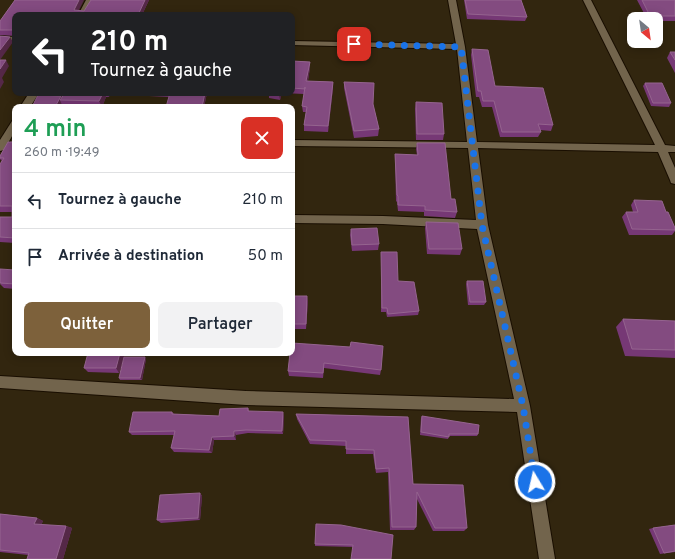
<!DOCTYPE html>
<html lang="fr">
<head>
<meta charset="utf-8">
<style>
	body { margin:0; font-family:Overpass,sans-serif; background:#f2f2f3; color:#1f2937; height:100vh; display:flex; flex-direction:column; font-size:15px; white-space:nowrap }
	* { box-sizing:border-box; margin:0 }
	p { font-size:13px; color:#747a83 }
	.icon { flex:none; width:22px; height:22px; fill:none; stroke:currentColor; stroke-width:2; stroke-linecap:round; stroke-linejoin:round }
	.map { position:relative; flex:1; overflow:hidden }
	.drawer { position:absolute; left:12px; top:104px; width:283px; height:252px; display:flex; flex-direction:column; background:#fff; border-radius:8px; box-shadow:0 2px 10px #0003 }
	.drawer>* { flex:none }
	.guide { position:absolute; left:12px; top:12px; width:283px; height:84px; border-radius:8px; box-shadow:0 2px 10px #0003; background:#202124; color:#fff; overflow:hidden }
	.needle { width:26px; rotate:151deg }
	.buttons { position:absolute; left:627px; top:12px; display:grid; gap:8px }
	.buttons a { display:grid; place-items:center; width:36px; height:36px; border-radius:8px; background:#fff; box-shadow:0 2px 10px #0003; font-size:20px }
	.pin { position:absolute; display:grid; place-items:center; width:34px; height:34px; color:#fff; margin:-17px; border-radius:8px; box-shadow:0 2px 6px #0006 }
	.me { position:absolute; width:44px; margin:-22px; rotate:351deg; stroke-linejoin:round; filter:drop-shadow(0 0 3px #0008) }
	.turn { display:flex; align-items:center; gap:14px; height:84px; padding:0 12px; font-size:18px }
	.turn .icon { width:52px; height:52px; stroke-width:2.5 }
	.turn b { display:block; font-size:28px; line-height:34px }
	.round { display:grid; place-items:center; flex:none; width:42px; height:42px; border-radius:8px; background:#f2f2f3 }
	.overview { display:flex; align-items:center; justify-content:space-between; height:68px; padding:0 12px }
	h1 { font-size:24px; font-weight:600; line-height:30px; color:#1e9e55 }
	.cta { display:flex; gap:8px; margin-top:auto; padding:8px 12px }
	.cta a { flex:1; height:46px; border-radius:8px; background:#7d613b; color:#fff; font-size:16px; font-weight:600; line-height:46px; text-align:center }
	.cta a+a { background:#f2f2f3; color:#1f2937 }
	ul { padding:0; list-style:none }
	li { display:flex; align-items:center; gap:12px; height:56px; padding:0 12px; border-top:1px solid #e0e1e3 }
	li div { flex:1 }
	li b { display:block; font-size:15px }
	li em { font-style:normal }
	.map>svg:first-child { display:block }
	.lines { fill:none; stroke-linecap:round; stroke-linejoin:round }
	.minor-casing { stroke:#190e00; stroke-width:2 }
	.minor { fill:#72644c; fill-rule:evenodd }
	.wall { fill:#763875 }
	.shaded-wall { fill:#552847 }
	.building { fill:#834b80; stroke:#95648f }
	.route { stroke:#1a73e8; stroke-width:7; stroke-dasharray:0 12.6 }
</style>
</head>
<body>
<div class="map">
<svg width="675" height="559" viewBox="0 0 675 559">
	<rect width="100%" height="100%" fill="#32260f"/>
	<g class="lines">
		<!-- minor casing -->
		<g class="minor-casing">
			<g id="minor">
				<path d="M86 0H94L86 15H78Z"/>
				<path d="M448 0H456L465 47 477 142 655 145 583 0H591L665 145 675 146V152H668L675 168V184L671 183 670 180 658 152 478 148 488 225 530 406 555 559H539L517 412 246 405 0 388V376L246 391 514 399 477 229 383 224 292 223V215L383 216 476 220 468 148 292 146V140L467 142 457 49 292 45V41L456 44Z"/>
				<path d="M0 36 15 37V41L0 40Z"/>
				<path d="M29 93H39L30 107H20Z"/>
				<path d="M15 120V131L4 150 0 151V140L12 121Z"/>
			</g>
		</g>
		<!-- minor -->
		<use href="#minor" class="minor"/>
	</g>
	<!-- wall -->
	<g class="wall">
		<path d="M15 0 84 11 91 0H149L142 15H15V36L0 35V21Z"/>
		<path d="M464 0H521L527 17 525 21 467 19Z"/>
		<path d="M637 0H675V21H656V19H647Z"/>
		<path d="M472 49 495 86 553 125 551 131 540 130 541 132 538 137H500L492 107H482L479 97H476L471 55Z"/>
		<path d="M670 52H675V73L667 58Z"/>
		<path d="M292 61 310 62V67L308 81 333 82V88L328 132 304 131V125L306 112H303L302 106 304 94 282 93 280 100 269 98V93H292Z"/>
		<path d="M344 82 373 104 379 129 378 136 354 138 344 88Z"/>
		<path d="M645 83 671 103 669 107 651 106 643 86Z"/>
		<path d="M65 93H110L109 97H106L102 107 63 105H62L61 107H32L61 96 62 97Z"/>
		<path d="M148 93H207L204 107H166L169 97 149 96Z"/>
		<path d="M416 102 444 134 443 140H416L415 109Z"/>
		<path d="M15 136V243L0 242V217H12V212H0V164L2 161 0 159V156L12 142Z"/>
		<path d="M417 143 451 199 457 212 455 218 424 216V212L398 211 397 202 396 201 395 160V154L417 155 416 149Z"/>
		<path d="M634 200 666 212 675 228V231L672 235H629L622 217 626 212H633L631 205Z"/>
		<path d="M426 222 462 249 460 255 427 254 425 228Z"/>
		<path d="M351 229 379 244 378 250 352 251 350 235Z"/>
		<path d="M381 252 398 281 419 311 418 315 387 317 386 312H381Z"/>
		<path d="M15 270V289L4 288 0 284Z"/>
		<path d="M467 281 486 302 484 305H468L466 284Z"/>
		<path d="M292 296 308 301 306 329H292Z"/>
		<path d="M623 319 675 321V358L625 356 616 327Z"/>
		<path d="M125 353 119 373 88 372 84 368Z"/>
		<path d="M290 353 381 370 380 375 324 368 323 378 289 376 288 371Z"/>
		<path d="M146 359 142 380H120L119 378Z"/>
		<path d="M248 408 249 411 284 416 283 434 248 433 236 435V440H214L212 453 174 452 171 448 174 435H132L129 432 172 412 174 414 219 416Z"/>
		<path d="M296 414 408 417 413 484 467 528 464 531H433L417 499 416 527 414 530H390L388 472 376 473 373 454H346V446L310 444 297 419Z"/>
		<path d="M422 416 478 434 477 436H449L448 439 420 435 421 418Z"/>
		<path d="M200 493 202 496 200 520 161 523 157 520Z"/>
		<path d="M0 514 37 518 43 521 41 525 66 526 72 528 63 559H27L28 555 0 552Z"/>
		<path d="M316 524 391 559 353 547 315 546Z"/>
		<path d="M675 525V552L660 554 649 529 653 528Z"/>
	</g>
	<!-- shaded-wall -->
	<g class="shaded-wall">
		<path d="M79 0H84L77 14 74 10Z"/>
		<path d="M145 0H149L142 15H138Z"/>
		<path d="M10 37 13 42 0 60V50Z"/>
		<path d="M294 43V49L292 57V50Z"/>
		<path d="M6 60 9 66 2 78 4 82 0 89V69Z"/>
		<path d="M310 62V67L307 87 306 81Z"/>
		<path d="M333 82V88L328 132V126Z"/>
		<path d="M103 93H105L106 97 102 107 99 101Z"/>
		<path d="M107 93H110L109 97Z"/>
		<path d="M205 93H207L204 107H202Z"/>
		<path d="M280 93H282L280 100 279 95Z"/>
		<path d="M61 96 64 100H60L62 105 61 107H55Z"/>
		<path d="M307 296 308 301 306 329V324Z"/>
		<path d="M120 353H125L119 373 116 368Z"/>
		<path d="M145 357 146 359 142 380 140 378Z"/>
		<path d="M283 412 284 416 283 434 282 431Z"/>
		<path d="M234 431 236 435V440L234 436Z"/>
		<path d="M212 437 214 440 212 453 209 450Z"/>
		<path d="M200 493 202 496 200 520 198 518Z"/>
		<path d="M37 518 43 521 40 527 34 524Z"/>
		<path d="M66 526 72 528 63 559H56Z"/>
	</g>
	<!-- building -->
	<g class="building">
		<path d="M15 0H79L74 10 84 11 91 0H145L138 15H84L46 13 45 15H15V30L14 32 12 30H0V21Z"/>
		<path d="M465 0H521L527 17 468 14Z"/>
		<path d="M642 0H675V16H650Z"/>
		<path d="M0 36 10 37 0 50Z"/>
		<path d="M292 43H294L292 50Z"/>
		<path d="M472 49 488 50 495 86 543 88 553 125 538 124 541 132H502L494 101H483L481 91H478Z"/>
		<path d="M670 52H675V60Z"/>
		<path d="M0 60H6L0 69Z"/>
		<path d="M292 61 310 62 306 81 333 82 328 126 304 125 307 107 302 106 305 87V89L292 88Z"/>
		<path d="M344 82 374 83 373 104 379 129 354 131Z"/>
		<path d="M645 83H662L671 103H653Z"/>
		<path d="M65 93H103L99 101 60 100Z"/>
		<path d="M170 93H205L202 107H166Z"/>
		<path d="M271 93H280L279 95Z"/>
		<path d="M38 95 61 96 55 107H32Z"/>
		<path d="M416 102 442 103 444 134H417Z"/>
		<path d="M15 136V238L0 237V217H12V206H0V164L4 158H0V156L8 142H12Z"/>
		<path d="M417 143H445L451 199H455L457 212 425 210V206L398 205V196L397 195 395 154 418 155Z"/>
		<path d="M634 200 662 201 666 212H668L675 228V230L632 229 626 212H638Z"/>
		<path d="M426 222 458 223 462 249H429Z"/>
		<path d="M377 228 379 244 352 245 351 229Z"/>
		<path d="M381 252H397L398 281 414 282 419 311 388 314 387 308H382Z"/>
		<path d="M0 269 15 270V284L0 283Z"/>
		<path d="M467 281H483L486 302H470Z"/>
		<path d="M292 296H307L306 324H292Z"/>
		<path d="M623 319 675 321V350L632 349Z"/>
		<path d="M351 342 383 346 381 370 324 363 323 373 288 371 290 353H292V343L350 347Z"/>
		<path d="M88 353H120L116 368H84Z"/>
		<path d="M124 357H145L140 378H119Z"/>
		<path d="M248 408V411L283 412 282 431 246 430 234 431V436L212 437 209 450 171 448 175 431 129 432 133 412H172V414L219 416 220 409Z"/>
		<path d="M296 414 408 417 413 484 463 485 467 528H435L417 492 416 527H392L389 468 376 469 374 450 346 449V441L310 440Z"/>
		<path d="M422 416 479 425 478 434H449V437L421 432Z"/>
		<path d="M200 493 198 518 157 520 160 495Z"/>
		<path d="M0 514 37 518 34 524 66 526 56 559H27L29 553 0 550Z"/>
		<path d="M316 524 341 525 393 535 391 559H351L353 545 315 544Z"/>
		<path d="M675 525V551L664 553 653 528Z"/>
	</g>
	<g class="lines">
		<!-- route -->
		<path class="route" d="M354 44 461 47 482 225 523 406 535 482"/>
	</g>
</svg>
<div class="buttons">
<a><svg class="needle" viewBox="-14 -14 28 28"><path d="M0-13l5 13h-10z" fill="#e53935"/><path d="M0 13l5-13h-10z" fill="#747a83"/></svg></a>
</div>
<div class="pin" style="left:354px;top:44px;background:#d93025"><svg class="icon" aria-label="arrive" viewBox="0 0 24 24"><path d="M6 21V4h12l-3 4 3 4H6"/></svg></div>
<svg class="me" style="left:535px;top:482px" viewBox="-20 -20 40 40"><circle r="17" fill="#1a73e8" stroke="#fff" stroke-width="3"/><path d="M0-11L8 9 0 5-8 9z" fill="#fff"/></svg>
<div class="guide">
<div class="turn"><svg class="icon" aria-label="left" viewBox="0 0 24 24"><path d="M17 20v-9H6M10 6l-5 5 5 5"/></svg><div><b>210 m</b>Tournez à gauche</div></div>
</div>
<section class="drawer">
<div class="overview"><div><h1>4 min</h1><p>260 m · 19:49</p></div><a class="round" style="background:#d93025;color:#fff"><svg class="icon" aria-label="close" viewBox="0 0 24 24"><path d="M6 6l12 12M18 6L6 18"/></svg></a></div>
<ul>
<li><svg class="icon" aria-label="left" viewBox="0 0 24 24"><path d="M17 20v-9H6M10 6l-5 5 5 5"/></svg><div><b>Tournez à gauche</b></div><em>210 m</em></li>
<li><svg class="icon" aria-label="arrive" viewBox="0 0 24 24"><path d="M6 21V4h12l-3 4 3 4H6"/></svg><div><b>Arrivée à destination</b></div><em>50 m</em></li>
</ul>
<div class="cta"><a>Quitter</a><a>Partager</a></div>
</section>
</div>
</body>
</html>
